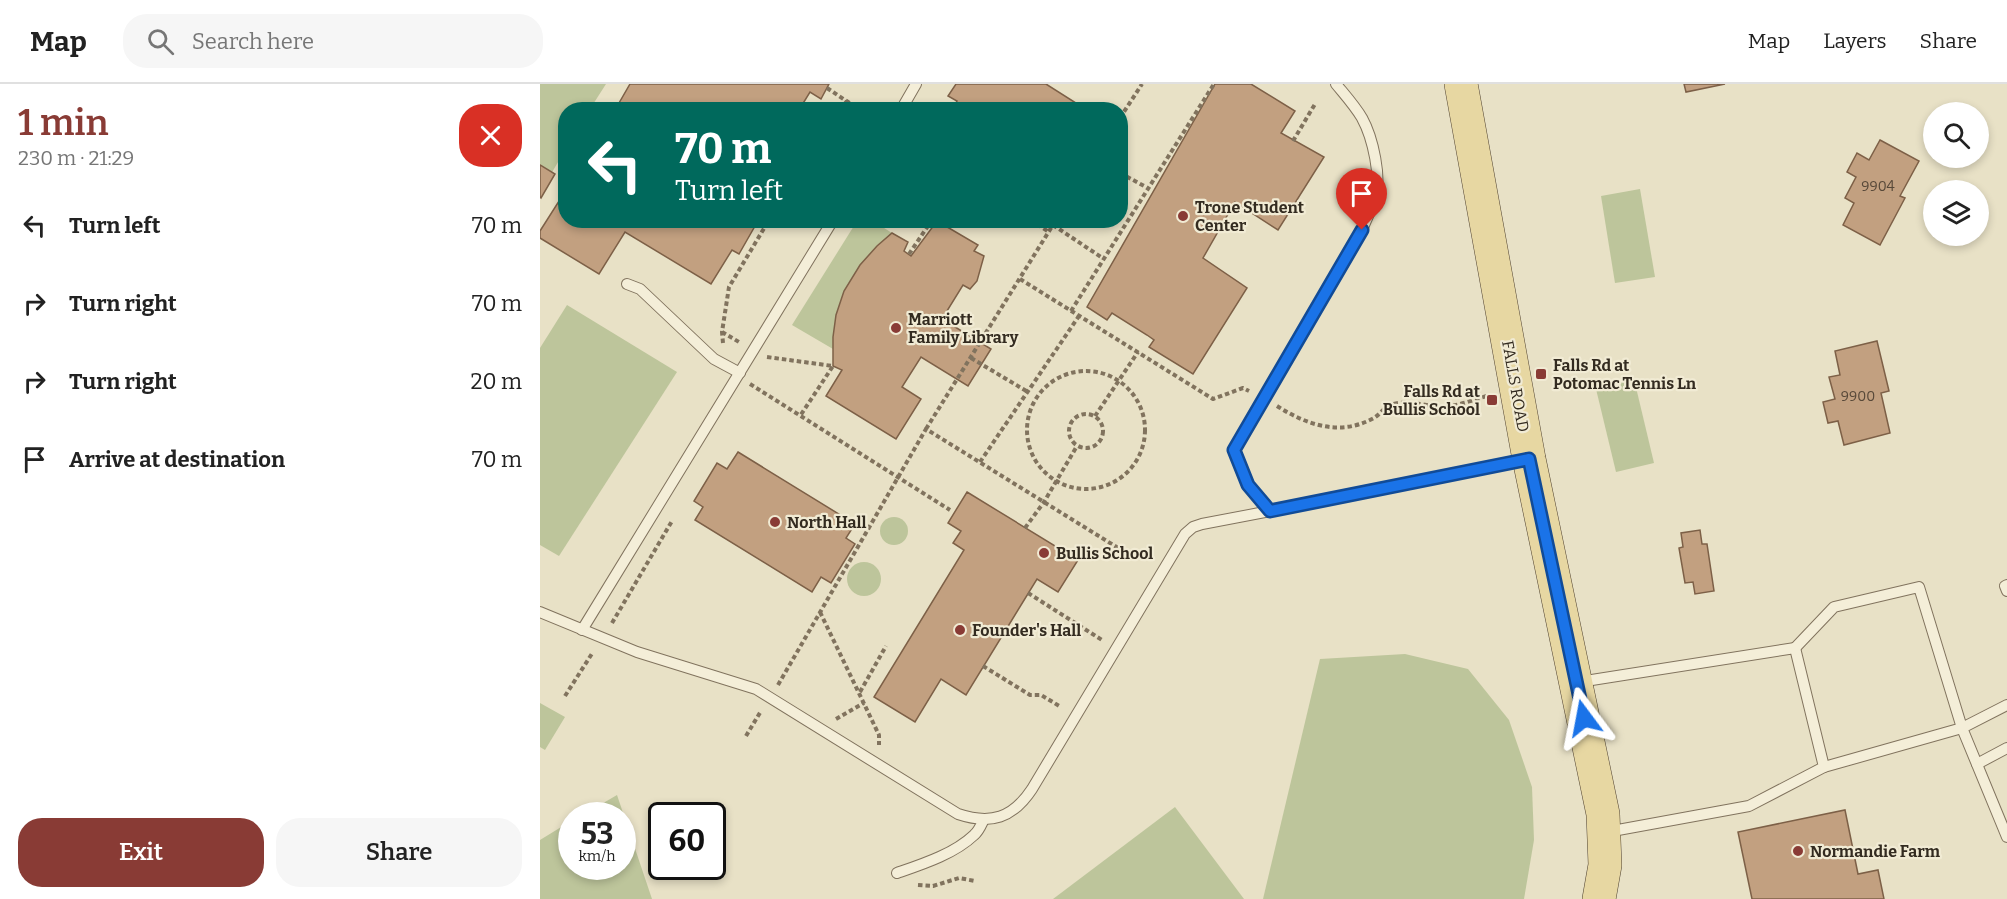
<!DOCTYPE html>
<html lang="en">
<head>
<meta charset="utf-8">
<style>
	body { margin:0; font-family:Bitter,serif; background:#f6f6f6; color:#222; height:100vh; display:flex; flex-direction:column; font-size:22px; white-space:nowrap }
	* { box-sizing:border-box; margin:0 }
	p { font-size:20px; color:#767676 }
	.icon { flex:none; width:33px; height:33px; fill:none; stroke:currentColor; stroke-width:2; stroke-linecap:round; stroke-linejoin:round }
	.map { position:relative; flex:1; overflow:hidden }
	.sheet { display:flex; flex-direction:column; background:#fff; width:540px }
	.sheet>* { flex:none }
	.guide { position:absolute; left:18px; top:18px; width:570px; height:126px; border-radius:24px; box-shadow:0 3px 9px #0003; background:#00695c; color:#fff; overflow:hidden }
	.fabs { position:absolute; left:1383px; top:18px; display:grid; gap:12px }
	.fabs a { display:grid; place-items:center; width:66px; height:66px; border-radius:50%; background:#fff; box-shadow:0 3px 9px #0003; font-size:30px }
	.speed { position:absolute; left:18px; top:718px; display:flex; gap:12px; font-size:30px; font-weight:700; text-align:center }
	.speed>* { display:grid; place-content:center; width:78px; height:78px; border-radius:50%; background:#fff; box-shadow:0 3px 9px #0003; line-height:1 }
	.speed small { font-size:15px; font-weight:400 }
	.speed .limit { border:3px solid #111; border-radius:9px; background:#fff; color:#111 }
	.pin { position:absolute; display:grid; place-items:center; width:51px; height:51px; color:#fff; margin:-62px -26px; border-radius:50% 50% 50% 0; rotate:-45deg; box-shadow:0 0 6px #0007 }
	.pin .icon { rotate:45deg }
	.me { position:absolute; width:66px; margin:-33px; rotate:347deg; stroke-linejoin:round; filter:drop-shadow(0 0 4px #0008) }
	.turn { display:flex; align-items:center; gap:21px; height:126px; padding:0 18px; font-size:27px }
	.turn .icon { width:78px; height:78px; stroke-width:2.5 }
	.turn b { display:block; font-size:42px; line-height:51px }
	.round { display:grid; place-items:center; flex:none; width:63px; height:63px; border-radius:24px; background:#f6f6f6 }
	.head { display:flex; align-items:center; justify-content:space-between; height:102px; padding:0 18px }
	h1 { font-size:36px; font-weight:600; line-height:45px; color:#893b35 }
	.button { display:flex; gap:12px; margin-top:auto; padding:12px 18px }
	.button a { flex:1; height:69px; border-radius:24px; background:#893b35; color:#fff; font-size:24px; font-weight:600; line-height:69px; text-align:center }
	.button a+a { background:#f6f6f6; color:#222 }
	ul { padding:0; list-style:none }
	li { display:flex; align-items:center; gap:18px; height:78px; padding:0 18px }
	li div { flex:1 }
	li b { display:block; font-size:22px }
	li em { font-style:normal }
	header { display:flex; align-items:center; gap:36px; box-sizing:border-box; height:84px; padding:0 30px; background:#fff; border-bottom:2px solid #e0e0e0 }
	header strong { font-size:28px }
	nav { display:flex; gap:33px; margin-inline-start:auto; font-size:21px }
	.search { width:420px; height:54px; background:#f6f6f6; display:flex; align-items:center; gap:15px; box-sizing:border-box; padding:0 21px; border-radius:24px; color:#767676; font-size:22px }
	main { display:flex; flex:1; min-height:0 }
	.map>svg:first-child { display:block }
	.green { fill:#bdc59b }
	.building { fill:#c2a080; stroke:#7d6047; stroke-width:1.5 }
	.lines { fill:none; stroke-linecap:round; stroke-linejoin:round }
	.service-casing { stroke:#81735e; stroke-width:12 }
	.primary-casing { stroke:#504231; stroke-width:34 }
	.path { stroke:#81735e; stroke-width:4; stroke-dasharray:4.5 3; stroke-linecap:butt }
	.service { stroke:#f4eed8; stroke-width:10 }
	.primary { stroke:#e7d7a2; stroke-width:33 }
	.route-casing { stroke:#114b97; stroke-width:15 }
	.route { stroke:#1a73e8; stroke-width:10 }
	.poi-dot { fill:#893b35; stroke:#f1ebd4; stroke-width:2 }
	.labels { text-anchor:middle; stroke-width:4.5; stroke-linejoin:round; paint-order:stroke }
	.number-label { font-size:14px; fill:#574838 }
	.poi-label { font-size:16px; font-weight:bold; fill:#332b20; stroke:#f1ebd4; text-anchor:start }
	.street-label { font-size:16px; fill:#332b20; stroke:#f1ebd4 }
</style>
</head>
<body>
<header>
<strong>Map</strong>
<div class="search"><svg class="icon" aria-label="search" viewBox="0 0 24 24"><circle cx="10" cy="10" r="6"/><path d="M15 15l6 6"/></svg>Search here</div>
<nav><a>Map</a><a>Layers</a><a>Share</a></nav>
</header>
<main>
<section class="sheet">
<div class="head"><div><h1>1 min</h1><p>230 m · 21:29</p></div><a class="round" style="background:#d93025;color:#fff"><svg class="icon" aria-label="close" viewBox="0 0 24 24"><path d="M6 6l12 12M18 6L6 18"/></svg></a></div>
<ul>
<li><svg class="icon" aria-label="left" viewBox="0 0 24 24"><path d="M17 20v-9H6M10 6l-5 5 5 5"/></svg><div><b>Turn left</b></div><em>70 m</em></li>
<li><svg class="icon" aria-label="right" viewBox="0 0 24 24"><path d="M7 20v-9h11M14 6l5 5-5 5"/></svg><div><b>Turn right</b></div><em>70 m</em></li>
<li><svg class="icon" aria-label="right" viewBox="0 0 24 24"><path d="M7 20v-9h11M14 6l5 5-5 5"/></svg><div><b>Turn right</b></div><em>20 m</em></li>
<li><svg class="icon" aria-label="arrive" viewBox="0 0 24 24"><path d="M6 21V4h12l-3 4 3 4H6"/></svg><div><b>Arrive at destination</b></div><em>70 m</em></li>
</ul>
<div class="button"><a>Exit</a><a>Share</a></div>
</section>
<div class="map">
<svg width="1467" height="815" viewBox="0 0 1467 815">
	<rect width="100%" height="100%" fill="#e8e1c6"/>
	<!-- green -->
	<g class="green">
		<path d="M0 0H66L50 25 26 26 25 66 0 109Z"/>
		<path d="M1100 105 1115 193 1075 199 1061 112Z"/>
		<path d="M317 137H333L352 149 337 162 318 184 293 265 252 241Z"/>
		<path d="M27 221 137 288 19 472 0 461V264Z"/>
		<path d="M1094 295 1114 379 1076 388 1056 305Z"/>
		<circle cx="354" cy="447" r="14"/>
		<circle cx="324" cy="495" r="17"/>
		<path d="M865 570 928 585 969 636 992 703 994 756 984 815H723L780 575Z"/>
		<path d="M0 619 25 633 5 666 0 663Z"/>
		<path d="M77 711 112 815H0V756L31 737 32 783H82V732H41Z"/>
		<path d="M635 723 704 815H513Z"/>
	</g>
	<!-- building -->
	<g class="building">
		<path d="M90 0H289L281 15 270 8 259 26H75Z"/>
		<path d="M416 0H506L547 26H412L417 17 408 12Z"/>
		<path d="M675 0H711L755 27 741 49 784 73 738 146 695 118 663 174 707 204 653 290 609 263 614 256 607 251 572 229 567 236 547 223Z"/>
		<path d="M1144 0H1185L1146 8Z"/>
		<path d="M1340 56 1379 77 1360 112 1365 114 1340 161 1303 141 1314 119 1305 114 1316 93 1307 88 1317 69 1329 76Z"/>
		<path d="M0 81 15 90 1 114 0 113Z"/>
		<path d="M26 106V136H206L215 142 199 170 192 166 171 200 85 148 59 190 0 154V147Z"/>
		<path d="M397 137 438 161 434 167 444 172 437 197 430 205 423 201 402 235 451 265 428 302 381 273 362 303 381 315 356 355 286 312 302 286 293 282V253L296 231 304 207 320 181 337 162 352 149 368 158 364 167 371 172Z"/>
		<path d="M1337 257 1349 307 1341 309 1350 349 1304 361 1298 337 1288 339 1283 318 1295 315 1289 293 1300 291 1295 267Z"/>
		<path d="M198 368 315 440 306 454 315 460 291 499 281 493 272 508 155 436 163 423 154 417 177 379 187 385Z"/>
		<path d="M427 408 538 476 518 508 497 495 426 611 401 595 375 638 334 613 424 466 413 459 421 447 408 439Z"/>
		<path d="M1160 446 1162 460H1167L1174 507 1155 510 1153 498 1145 499 1139 464 1143 463 1141 449Z"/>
		<path d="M1305 726 1318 790 1338 786 1344 815H1212L1198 748Z"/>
	</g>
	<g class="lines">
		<!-- service casing -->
		<g class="service-casing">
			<g id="service">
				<path d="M361 26 376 0"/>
				<path d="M87 200 100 205 174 275 200 289"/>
				<path d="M730 427 986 375"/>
				<path d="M1467 501 1465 502 1467 507"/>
				<path d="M0 528 97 568 216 605 418 730C451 741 473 734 492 705L645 450 653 443 662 440 730 427 707 401 694 366 822 146C826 136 831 126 835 116 842 94 833 54 822 34 815 22 805 11 796 0"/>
				<path d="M42 546 293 136"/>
				<path d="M1255 564 1294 523 1379 503 1422 644 1284 683"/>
				<path d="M1039 598 1255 564 1284 683 1209 722 1067 748"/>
				<path d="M1467 621 1422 644 1467 753"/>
				<path d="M1437 680 1467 664"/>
				<path d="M357 789C383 780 414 770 434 751 439 747 441 741 444 735"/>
			</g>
		</g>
		<!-- primary casing -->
		<g class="primary-casing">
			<path id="primary" d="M921 0 989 375 1063 730 1065 781 1059 815"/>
		</g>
		<!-- path -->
		<g class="path">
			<path d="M287 4 320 26"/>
			<path d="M300 26 307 17"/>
			<path d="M580 34 602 0"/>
			<path d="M753 57 775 20"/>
			<path d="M580 89 606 103"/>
			<path d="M491 136 509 148"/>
			<path d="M513 141 561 173"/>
			<path d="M369 170 392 136"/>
			<path d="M480 195 673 315 703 304 709 307"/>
			<path d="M531 227 674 0"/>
			<path d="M182 248 199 258"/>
			<path d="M183 259 182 248 189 203 229 136"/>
			<path d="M227 273 293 282 260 332"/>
			<path d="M431 274 488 308"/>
			<circle cx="546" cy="346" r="59"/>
			<path d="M210 300 410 426"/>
			<path d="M737 322C767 341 799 352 832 335 839 332 844 323 850 321 866 315 885 322 901 323 915 323 936 315 950 311"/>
			<circle cx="546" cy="347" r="17"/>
			<path d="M555 332 598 268"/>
			<path d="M386 345 516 136"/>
			<path d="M440 378 539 232"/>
			<path d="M485 444 504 418 537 362"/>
			<path d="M488 509 562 556"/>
			<path d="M280 528 339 651V661"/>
			<path d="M72 539 132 437"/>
			<path d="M443 582 490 611H501L521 623"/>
			<path d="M238 601 386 345 583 467"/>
			<path d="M320 608 346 562"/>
			<path d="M25 612 53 568"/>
			<path d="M296 635 324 619"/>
			<path d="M206 652 221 627"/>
			<path d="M378 801 393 802 419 794 435 797"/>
		</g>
		<!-- service -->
		<use href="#service" class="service"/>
		<!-- primary -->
		<use href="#primary" class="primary"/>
	</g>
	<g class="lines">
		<!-- route casing -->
		<g class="route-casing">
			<path id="route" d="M822 146 694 366 708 401 730 427 989 375 1044 634"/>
		</g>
		<!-- route -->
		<use href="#route" class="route"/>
	</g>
	<!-- markers -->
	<g class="poi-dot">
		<circle cx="643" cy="132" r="6"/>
		<circle cx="356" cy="244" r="6"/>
		<rect x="995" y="284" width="12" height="12" rx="3"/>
		<rect x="946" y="310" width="12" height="12" rx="3"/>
		<circle cx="235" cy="438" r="6"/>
		<circle cx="504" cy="469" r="6"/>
		<circle cx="420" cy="546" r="6"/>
		<circle cx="1258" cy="767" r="6"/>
	</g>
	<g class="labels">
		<!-- number labels -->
		<g class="number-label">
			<text x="1338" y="107">9904</text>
			<text x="1318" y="317">9900</text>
		</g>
		<!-- poi labels -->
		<g class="poi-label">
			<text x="655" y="129">Trone Student<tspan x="655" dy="18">Center</tspan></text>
			<text x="368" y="241">Marriott<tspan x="368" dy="18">Family Library</tspan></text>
			<text x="1013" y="287">Falls Rd at<tspan x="1013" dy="18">Potomac Tennis Ln</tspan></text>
			<text x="940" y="313" text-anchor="end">Falls Rd at<tspan x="940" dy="18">Bullis School</tspan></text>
			<text x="247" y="444">North Hall</text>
			<text x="516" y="475">Bullis School</text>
			<text x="432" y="552">Founder's Hall</text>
			<text x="1270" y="773">Normandie Farm</text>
		</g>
		<!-- street labels -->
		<g class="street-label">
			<text transform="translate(976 302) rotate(80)" y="6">FALLS ROAD</text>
		</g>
	</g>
</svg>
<div class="fabs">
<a><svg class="icon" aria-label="search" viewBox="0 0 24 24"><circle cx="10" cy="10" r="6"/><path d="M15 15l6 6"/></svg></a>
<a><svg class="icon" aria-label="layers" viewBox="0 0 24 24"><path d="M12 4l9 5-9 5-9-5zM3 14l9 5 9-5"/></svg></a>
</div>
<div class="speed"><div>53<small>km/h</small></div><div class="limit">60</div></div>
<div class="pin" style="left:822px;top:146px;background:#d93025"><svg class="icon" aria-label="arrive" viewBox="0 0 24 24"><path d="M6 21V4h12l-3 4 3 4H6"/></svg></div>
<svg class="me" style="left:1044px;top:634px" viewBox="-20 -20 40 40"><path d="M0-17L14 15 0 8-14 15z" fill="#1a73e8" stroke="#fff" stroke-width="4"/></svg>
<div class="guide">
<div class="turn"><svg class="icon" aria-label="left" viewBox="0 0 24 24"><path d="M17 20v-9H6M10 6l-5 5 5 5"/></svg><div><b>70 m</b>Turn left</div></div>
</div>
</div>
</main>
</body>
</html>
